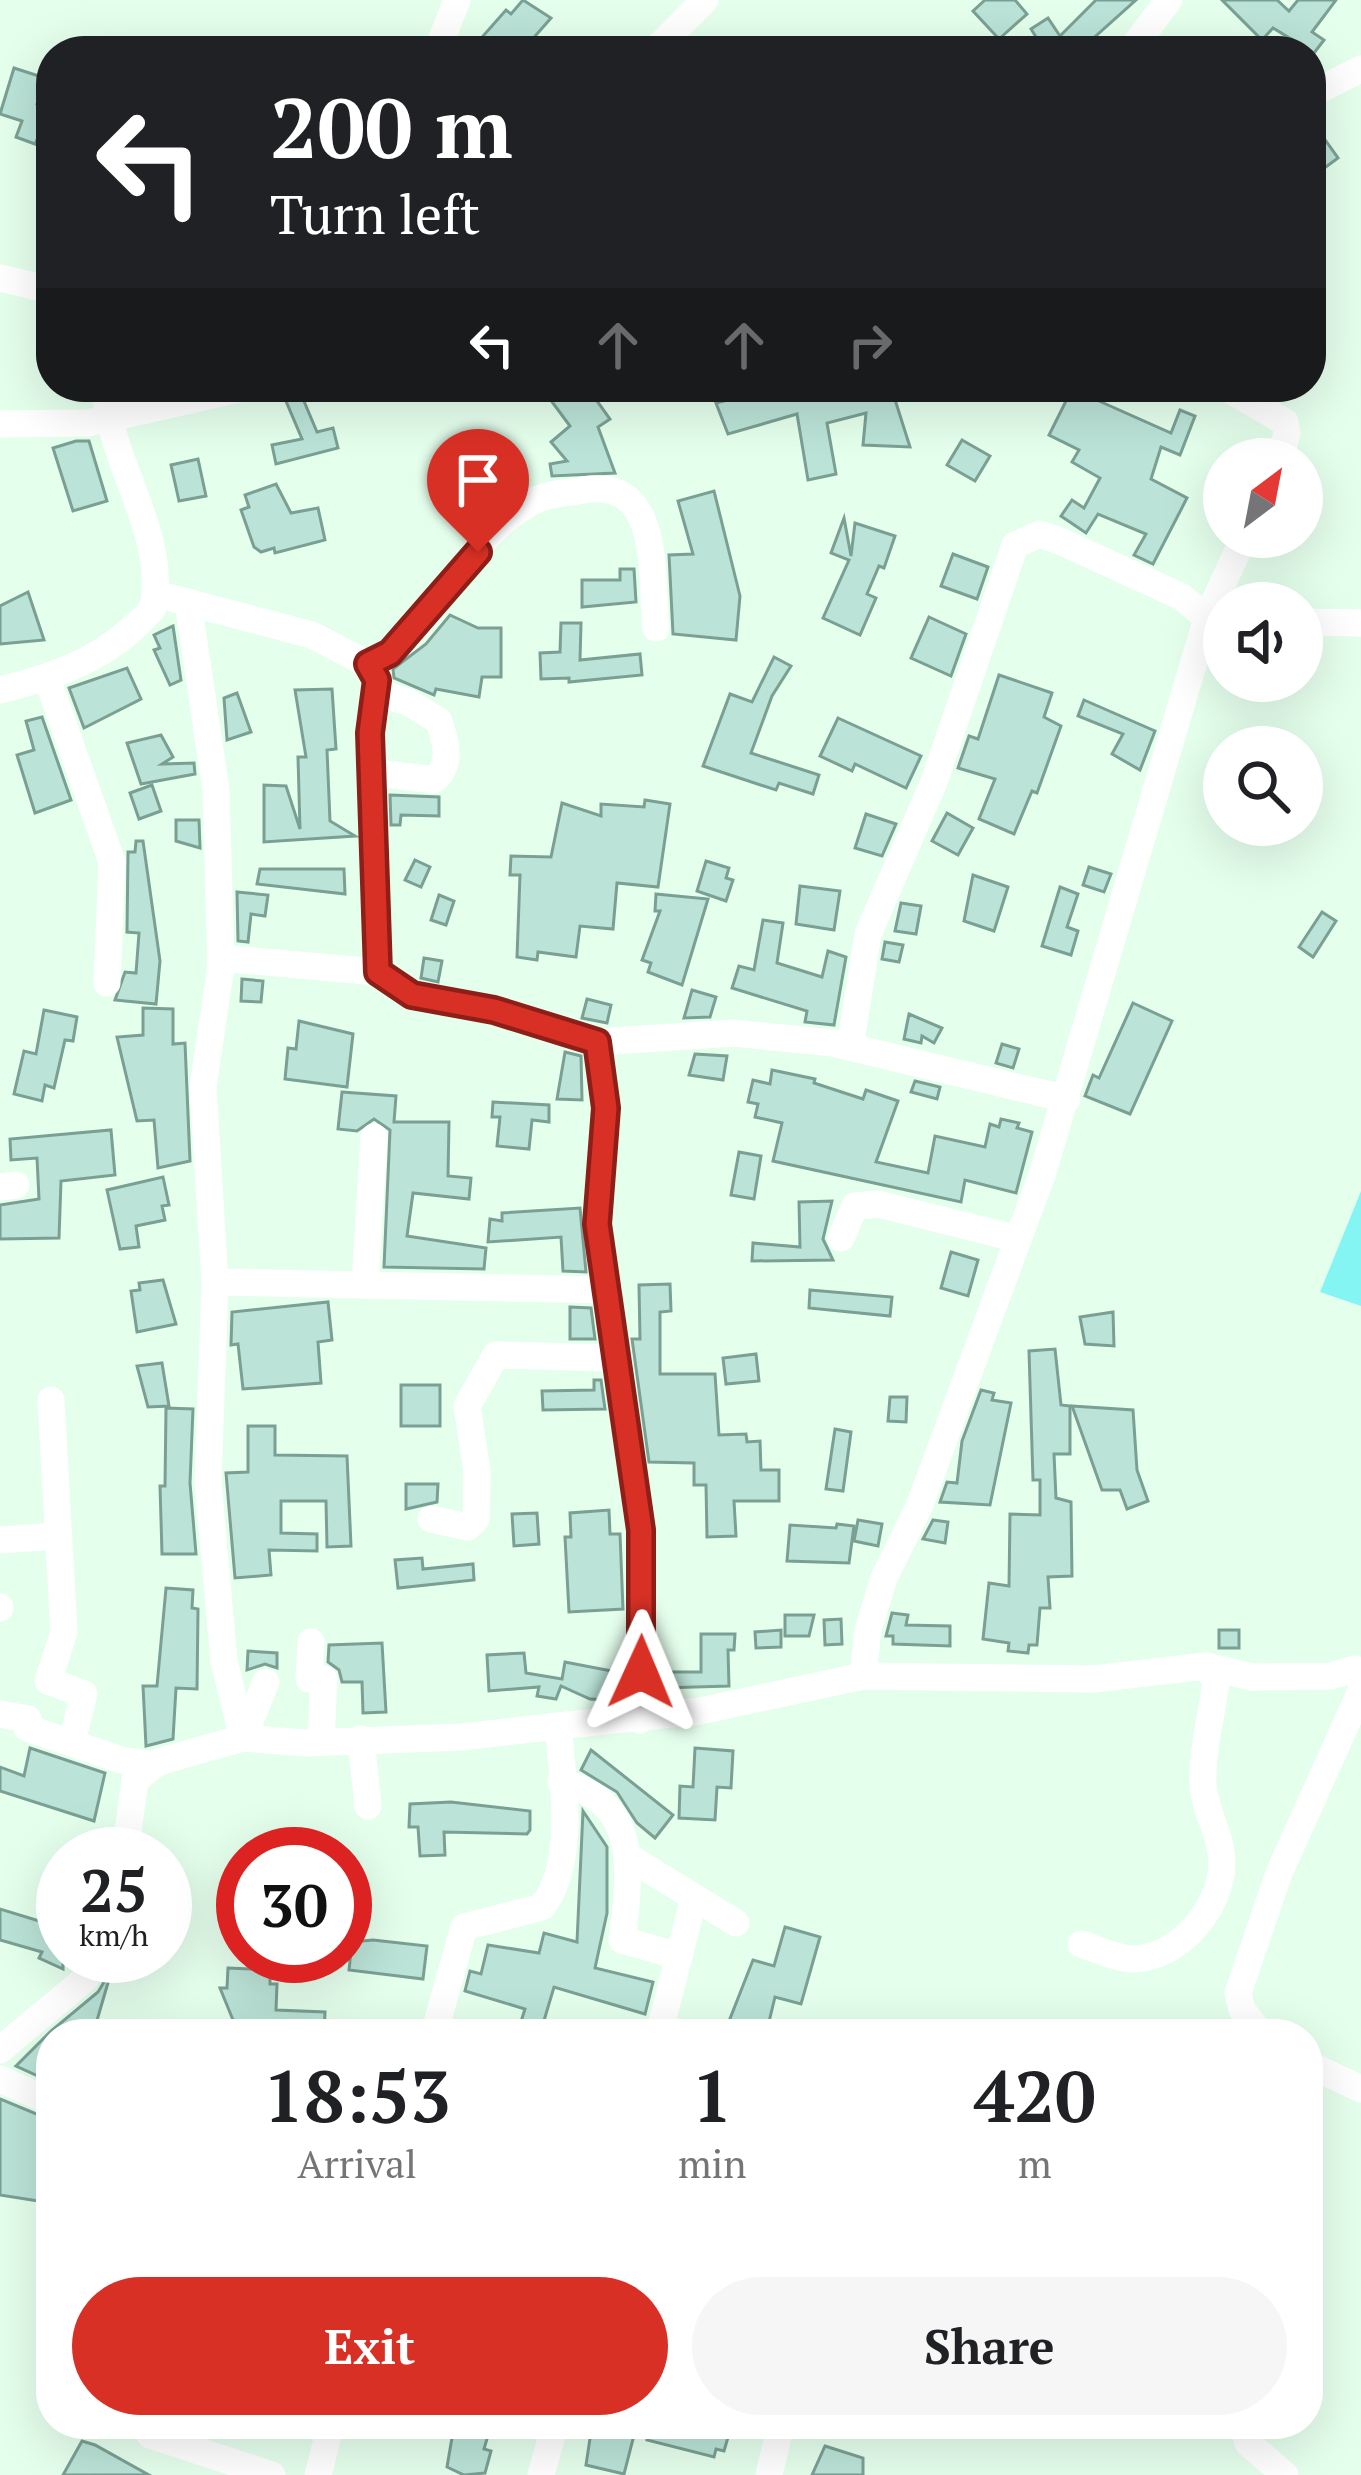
<!DOCTYPE html>
<html lang="en">
<head>
<meta charset="utf-8">
<style>
	body { margin:0; font-family:"PT Serif",serif; background:#f6f6f6; color:#202124; height:100vh; display:flex; flex-direction:column; font-size:45px; white-space:nowrap }
	* { box-sizing:border-box; margin:0 }
	p { font-size:39px; color:#757577 }
	.icon { flex:none; width:66px; height:66px; fill:none; stroke:currentColor; stroke-width:2; stroke-linecap:round; stroke-linejoin:round }
	.map { position:relative; flex:1; overflow:hidden }
	.panel { position:absolute; left:36px; top:2019px; width:1287px; height:420px; display:flex; flex-direction:column; background:#fff; border-radius:48px; box-shadow:0 12px 48px #0002 }
	.panel>* { flex:none }
	.hud { position:absolute; left:36px; top:36px; width:1290px; height:366px; border-radius:48px; box-shadow:0 12px 48px #0002; background:#202124; color:#fff; overflow:hidden }
	.needle { width:78px; rotate:32deg }
	.buttons { position:absolute; left:1203px; top:438px; display:grid; gap:24px }
	.buttons a { display:grid; place-items:center; width:120px; height:120px; border-radius:50%; background:#fff; box-shadow:0 12px 48px #0002; font-size:60px }
	.speed { position:absolute; left:36px; top:1827px; display:flex; gap:24px; font-size:60px; font-weight:700; text-align:center }
	.speed>* { display:grid; place-content:center; width:156px; height:156px; border-radius:50%; background:#fff; box-shadow:0 12px 48px #0002; line-height:1 }
	.speed small { font-size:30px; font-weight:400 }
	.speed .limit { border:18px solid #d22; background:#fff; color:#111 }
	.pin { position:absolute; display:grid; place-items:center; width:102px; height:102px; color:#fff; margin:-123px -51px; border-radius:50% 50% 50% 0; rotate:-45deg; box-shadow:0 0 12px #0007 }
	.pin .icon { rotate:45deg }
	.me { position:absolute; width:132px; margin:-66px; rotate:1deg; stroke-linejoin:round; filter:drop-shadow(0 0 9px #0008) }
	.turn { display:flex; align-items:center; gap:42px; height:252px; padding:0 36px; font-size:54px }
	.turn .icon { width:156px; height:156px; stroke-width:2.5 }
	.turn b { display:block; font-size:84px; line-height:102px }
	.lanes { display:flex; align-items:center; height:114px; padding:0 36px; background:#0003; justify-content:center; gap:60px; direction:ltr }
	.lanes .off { opacity:.35 }
	.eta { display:flex; justify-content:space-evenly; align-items:center; height:204px; text-align:center }
	.eta b { font-size:72px; font-weight:700; line-height:84px }
	.button { display:flex; gap:24px; margin-top:auto; padding:24px 36px }
	.button a { flex:1; height:138px; border-radius:72px; background:#d93025; color:#fff; font-size:48px; font-weight:700; line-height:138px; text-align:center }
	.button a+a { background:#f6f6f6; color:#202124 }
	.map>svg:first-child { display:block }
	.water { fill:#85f5f4 }
	.building { fill:#bbe3d7; stroke:#7aa094; stroke-width:3 }
	.lines { fill:none; stroke-linecap:round; stroke-linejoin:round }
	.minor { stroke:#fff; stroke-width:27 }
	.route-casing { stroke:#8d1f18; stroke-width:30 }
	.route { stroke:#d93025; stroke-width:21 }
</style>
</head>
<body>
<div class="map">
<svg width="1361" height="2475" viewBox="0 0 1361 2475">
	<rect width="100%" height="100%" fill="#e5ffed"/>
	<!-- water -->
	<path class="water" d="M1361 1191V1306L1320 1292Z"/>
	<!-- building -->
	<g class="building">
		<path d="M523 0 551 18 522 51H489L476 44 506 10 511 14Z"/>
		<path d="M985 0H1015L1027 14 999 39 973 11Z"/>
		<path d="M1096 0H1136L1079 51H1045L1031 29 1048 18 1060 36Z"/>
		<path d="M1222 0H1277L1289 11 1298 0H1336L1312 32 1324 40 1314 53 1273 28 1262 40Z"/>
		<path d="M14 68 45 78 37 104 51 109 35 144 16 137 22 121 0 114Z"/>
		<path d="M1311 120 1338 158 1311 178Z"/>
		<path d="M280 387H298L317 432 333 428 338 448 276 464 272 445 302 439Z"/>
		<path d="M541 387H587L610 419 598 427 615 473 552 476 550 464 567 461 551 442 570 426Z"/>
		<path d="M778 387 796 392 891 387 910 447 863 445 866 413 827 423 836 474 808 480 797 414 728 434 716 403Z"/>
		<path d="M1072 389 1171 433 1180 410 1195 416 1180 455 1161 447 1151 479 1187 498 1153 564 1134 555 1146 534 1098 514 1086 533 1061 516 1072 500 1084 508 1100 478 1072 462 1079 450 1049 435Z"/>
		<path d="M962 440 990 456 975 481 947 465Z"/>
		<path d="M76 441H89L107 501 73 511 53 448Z"/>
		<path d="M198 459 206 496 179 501 171 465Z"/>
		<path d="M276 484 291 513 318 508 325 540 275 553 274 548 261 552 254 547 241 510 249 507 245 495Z"/>
		<path d="M714 491 740 596 736 640 673 634 669 555 693 554 678 501Z"/>
		<path d="M844 518 851 556 855 523 895 536 884 568 879 566 867 594 876 598 860 635 823 618 849 560 831 553Z"/>
		<path d="M953 554 988 567 977 599 941 586Z"/>
		<path d="M620 569H634L636 602 582 607V580H620Z"/>
		<path d="M28 592 44 640 0 644V606Z"/>
		<path d="M450 615 478 628H501V677H482L479 697 436 689 434 695 394 678 393 669 426 644Z"/>
		<path d="M929 617 966 634 951 676 911 658Z"/>
		<path d="M561 623H581L580 660 640 654 642 675 569 682V678L541 679 540 653 560 652Z"/>
		<path d="M173 626 181 680 170 685 154 650 160 648 154 635Z"/>
		<path d="M774 657 791 666 772 696 751 753 819 775 813 794 779 783 776 790 703 766 730 694 752 702Z"/>
		<path d="M127 668 141 699 84 728 69 688Z"/>
		<path d="M999 675 1052 693 1044 717 1061 726 1037 793 1032 791 1014 834 979 819 995 779 958 768 969 736 978 739Z"/>
		<path d="M332 689 336 749 327 750 330 821 355 836 264 842V785L286 786 300 829 298 757H306L295 690Z"/>
		<path d="M237 693 251 732 227 740 224 698Z"/>
		<path d="M1084 700 1155 731 1140 770 1112 754 1123 734 1078 716Z"/>
		<path d="M42 717 71 800 35 813 17 755 34 750 26 721Z"/>
		<path d="M838 718 921 756 906 788 855 764 852 771 820 756Z"/>
		<path d="M161 735 173 757 162 764 194 763 195 774 141 784 127 743Z"/>
		<path d="M152 785 161 811 139 819 130 793Z"/>
		<path d="M390 795 439 797V816L401 815 400 825H391Z"/>
		<path d="M645 800 670 804 658 887 617 883 613 929 580 926 576 957 538 952 537 960 517 957 520 875H510L511 856 551 857 562 803 601 816V804L644 807Z"/>
		<path d="M947 813 973 828 958 855 932 841Z"/>
		<path d="M866 814 896 824 882 856 855 848Z"/>
		<path d="M176 820H199L200 848 176 841Z"/>
		<path d="M136 841H143L160 961 156 1004 115 1000 125 972 136 973 139 933 127 932 128 852H135Z"/>
		<path d="M415 860 430 867 421 887 405 880Z"/>
		<path d="M706 861 729 868 726 878 733 880 726 901 697 891Z"/>
		<path d="M1089 867 1111 874 1104 892 1083 885Z"/>
		<path d="M260 869H344L345 894 257 884Z"/>
		<path d="M973 875 1008 887 994 931 964 921Z"/>
		<path d="M800 886 840 891 834 930 796 924Z"/>
		<path d="M1060 887 1078 894 1067 927 1078 931 1071 955 1042 946Z"/>
		<path d="M237 892 268 895 265 916 251 914 248 942 238 941Z"/>
		<path d="M656 894 708 899 682 985 648 972 651 963 642 960 660 911H655Z"/>
		<path d="M439 895 454 901 446 925 431 920Z"/>
		<path d="M901 903 921 906 916 934 895 931Z"/>
		<path d="M1322 912 1336 921 1313 957 1299 947Z"/>
		<path d="M763 920 783 923 777 963 822 977 828 951 846 957 834 1025 805 1022 807 1011 732 988 739 966 754 970Z"/>
		<path d="M885 942 903 945 899 962 882 959Z"/>
		<path d="M424 958 442 961 438 982 421 978Z"/>
		<path d="M242 979 263 981 261 1002 241 1001Z"/>
		<path d="M692 990 716 997 710 1017 684 1018Z"/>
		<path d="M587 999 611 1005 607 1023 582 1018Z"/>
		<path d="M1133 1003 1172 1021 1130 1114 1085 1096 1093 1075 1099 1078Z"/>
		<path d="M143 1008 173 1009V1044L185 1043 190 1161 158 1168 154 1120 137 1121 117 1037 143 1035Z"/>
		<path d="M44 1010 77 1017 73 1041 65 1040 54 1088 45 1085 42 1101 14 1094 24 1051 36 1054Z"/>
		<path d="M909 1014 942 1028 934 1043 922 1036 921 1043 904 1039Z"/>
		<path d="M299 1021 353 1034 347 1087 285 1079 288 1048 296 1049Z"/>
		<path d="M1002 1044 1019 1049 1013 1068 996 1063Z"/>
		<path d="M565 1052 581 1056 582 1100 557 1099Z"/>
		<path d="M695 1054 727 1056 723 1080 689 1075Z"/>
		<path d="M772 1070 815 1079 814 1083 863 1099 866 1090 898 1101 876 1162 928 1173 935 1136 985 1147 990 1124 999 1127 1001 1119 1019 1123 1017 1128 1032 1132 1016 1193 965 1180 961 1202 773 1161 782 1123 755 1117 758 1104 748 1102 753 1080 770 1084Z"/>
		<path d="M915 1081 940 1087 937 1099 911 1092Z"/>
		<path d="M342 1092 396 1096 394 1122H449L448 1176 471 1178 469 1199 413 1193 407 1236 486 1248 484 1269 384 1267 390 1130 374 1119 357 1131 338 1129Z"/>
		<path d="M493 1102 549 1105V1122L532 1120 529 1149 497 1146 500 1117H492Z"/>
		<path d="M111 1130 115 1175 61 1181 59 1238 0 1239V1205L39 1199 37 1158 11 1160 10 1139Z"/>
		<path d="M739 1152 761 1156 754 1199 731 1195Z"/>
		<path d="M163 1177 169 1205 162 1206 165 1220 136 1226 139 1247 120 1249 107 1190Z"/>
		<path d="M832 1201 823 1239 833 1260 752 1261 753 1243 800 1247 799 1202Z"/>
		<path d="M580 1208 586 1272 563 1271 561 1237 488 1242 490 1219 502 1221V1213Z"/>
		<path d="M951 1252 978 1260 968 1296 941 1288Z"/>
		<path d="M163 1280 176 1324 137 1332 131 1291 140 1290 139 1283Z"/>
		<path d="M670 1284 671 1311 660 1312V1374H715L719 1435 746 1434 747 1442 760 1441 761 1470H779V1501H734L736 1536 707 1537 706 1485H694V1463L649 1462 632 1339H640L639 1285Z"/>
		<path d="M810 1290 892 1297 890 1316 809 1308Z"/>
		<path d="M328 1302 332 1340 318 1342 321 1383 243 1389 238 1344 231 1345 232 1312Z"/>
		<path d="M570 1307 591 1308 595 1339H570Z"/>
		<path d="M1113 1312 1114 1346 1085 1344 1080 1317Z"/>
		<path d="M1055 1349 1061 1405 1070 1406V1454H1054L1056 1498 1071 1502 1072 1576 1048 1577 1050 1608H1040L1037 1645H1029L1028 1653 1008 1651 1009 1643 983 1639 989 1583 1009 1586 1010 1514 1040 1515V1480H1033L1029 1351Z"/>
		<path d="M756 1354 759 1381 726 1384 723 1358Z"/>
		<path d="M162 1363 169 1406 148 1407 137 1366Z"/>
		<path d="M594 1380H601L605 1409 543 1410 542 1391 594 1390Z"/>
		<rect x="401" y="1385" width="39" height="41"/>
		<path d="M981 1390 994 1393 992 1400 1011 1403 990 1505 940 1502 947 1482 957 1483 962 1441Z"/>
		<path d="M890 1397H907L906 1422 888 1421Z"/>
		<path d="M1072 1406 1133 1410 1137 1470 1148 1501 1127 1509 1120 1490H1102Z"/>
		<path d="M166 1408 193 1409 190 1483 196 1554H162L160 1486H165Z"/>
		<path d="M248 1426H275V1455L347 1456 351 1546 327 1547 326 1501H281V1533L317 1534V1551L269 1550 271 1575 235 1578 226 1473 248 1472Z"/>
		<path d="M835 1429 851 1432 843 1491 826 1489Z"/>
		<path d="M406 1484H438L437 1502 406 1509Z"/>
		<path d="M609 1510 610 1534H620L623 1609 569 1612 565 1537H571L570 1513Z"/>
		<path d="M537 1513 539 1544 514 1546 512 1514Z"/>
		<path d="M858 1520 882 1524 878 1546 854 1541Z"/>
		<path d="M933 1520 948 1522 945 1543 923 1539Z"/>
		<path d="M837 1524 854 1526 849 1563 787 1561 790 1525 836 1528Z"/>
		<path d="M422 1558 423 1569 473 1564 474 1580 398 1588 395 1560Z"/>
		<path d="M166 1588 193 1590 192 1608 198 1609 197 1689 176 1688 173 1739 146 1746 143 1686H157Z"/>
		<path d="M892 1613 908 1615 906 1625 950 1626V1646L893 1644V1636H886Z"/>
		<path d="M785 1615H814L809 1636H785Z"/>
		<path d="M841 1619 842 1644 825 1645 824 1620Z"/>
		<path d="M781 1630V1647L756 1648 755 1632Z"/>
		<rect x="1219" y="1630" width="20" height="18"/>
		<path d="M701 1634H735L734 1650H728L729 1686 661 1688V1672H701Z"/>
		<path d="M382 1643 386 1712 363 1713 362 1682H342L339 1670 328 1662 329 1645Z"/>
		<path d="M248 1651 277 1653V1668L265 1664 247 1670Z"/>
		<path d="M524 1653 526 1673 562 1679 565 1662 622 1673V1701L590 1699 561 1686 556 1699 537 1696 539 1687 489 1691 487 1655Z"/>
		<path d="M30 1748 105 1773 94 1821 0 1791V1767L24 1776Z"/>
		<path d="M695 1748 733 1751 731 1788 717 1787 715 1820 679 1818 680 1786 693 1787Z"/>
		<path d="M591 1750 673 1815 655 1838 637 1823 617 1792 581 1770Z"/>
		<path d="M451 1802 530 1811V1830L527 1834 444 1832 445 1855 420 1856 418 1827H409L410 1804Z"/>
		<path d="M583 1811 607 1847V1913L595 1968 653 1982 645 2014 554 1987 540 2034H517L525 2009 465 1991 470 1971 481 1974 488 1945 539 1953 544 1933 577 1942Z"/>
		<path d="M165 1879H172L184 1930 165 1934Z"/>
		<path d="M57 1894 63 1895V1969L39 1958 42 1952 0 1940V1909L49 1924Z"/>
		<path d="M785 1927 820 1937 801 2004 775 1997 766 2034H724L753 1960 774 1966Z"/>
		<path d="M373 1940 427 1946 423 1979 349 1970 352 1942Z"/>
		<path d="M228 1968 270 1970V1984H277L276 2010 325 2012 324 2034H259L251 2023 233 2020 220 1988H227Z"/>
		<path d="M112 1969 93 2034H51V2082L16 2066 51 2031 98 1992Z"/>
		<path d="M0 2099 51 2120V2203L0 2195Z"/>
		<path d="M651 2424H732L724 2451 716 2449 714 2457 647 2440Z"/>
		<path d="M592 2425 634 2435 624 2474 586 2465Z"/>
		<path d="M454 2426 489 2432 484 2449 491 2451 485 2473 464 2475 447 2467Z"/>
		<path d="M82 2441 95 2445 149 2475H63Z"/>
		<path d="M825 2446 863 2458V2475H812Z"/>
	</g>
	<g class="lines">
		<!-- minor -->
		<g class="minor">
			<path d="M437 51 457 0"/>
			<path d="M654 51 705 0"/>
			<path d="M1130 51 1169 0"/>
			<path d="M1311 94 1361 69"/>
			<path d="M0 278 51 290"/>
			<path d="M1225 387 1285 422 1287 434 1279 459"/>
			<path d="M0 424 88 423 248 387"/>
			<path d="M156 594 312 635 368 664 377 680 370 733 378 972"/>
			<path d="M188 602 216 790 221 966"/>
			<path d="M1302 622 1361 623"/>
			<path d="M368 664C441 628 468 529 538 499 551 493 569 493 583 490 663 477 650 575 656 628"/>
			<path d="M47 678 112 862 107 983"/>
			<path d="M0 690C61 675 110 657 153 608 168 532 108 461 105 387"/>
			<path d="M371 772 434 780C453 763 446 743 439 721L408 702 375 692"/>
			<path d="M597 1042 606 1108 597 1224 641 1530 640 1720"/>
			<path d="M850 1047 868 934 934 782 1015 545 1040 534 1060 541 1182 597 1207 618 1220 619"/>
			<path d="M0 1187 16 1185"/>
			<path d="M841 1238 855 1206 878 1204 1018 1239"/>
			<path d="M215 1282 609 1290"/>
			<path d="M365 1285 374 1137"/>
			<path d="M51 1400 64 1632 48 1681 84 1694 72 1741"/>
			<path d="M431 1519 468 1527 476 1519 477 1471 467 1406 496 1355 616 1358"/>
			<path d="M0 1540 56 1536"/>
			<path d="M0 1607V1608"/>
			<path d="M311 1642 309 1679H324L321 1742"/>
			<path d="M863 1676 868 1630 884 1578 919 1507 1043 1172 1207 618 1244 537"/>
			<path d="M0 1714 28 1719 27 1728 121 1760 155 1765"/>
			<path d="M243 1738 224 1661 208 1482 215 1282 203 1087 221 966 232 959 378 972 412 995 494 1010 597 1042 734 1033 833 1043 1067 1099"/>
			<path d="M243 1738 266 1682"/>
			<path d="M361 1739 368 1806"/>
			<path d="M561 1782C642 1803 630 1874 622 1940L679 1956"/>
			<path d="M125 1854 135 1780 158 1762 243 1738 305 1743 462 1737 558 1726"/>
			<path d="M632 1859 736 1923"/>
			<path d="M1081 1944C1097 1949 1117 1959 1134 1959 1179 1958 1221 1908 1222 1864 1222 1834 1204 1811 1203 1783 1202 1750 1212 1714 1216 1681L1206 1666"/>
			<path d="M434 2034 464 1927 542 1907C577 1863 563 1779 558 1726L700 1711 863 1676 1093 1679 1206 1666 1252 1677 1331 1676 1355 1669 1361 1681"/>
			<path d="M659 2034 694 1898"/>
			<path d="M1261 2034 1242 2010 1238 1993 1279 1873 1361 1691"/>
			<path d="M0 2050 86 1978 96 1956"/>
			<path d="M1308 2064 1361 2089"/>
			<path d="M0 2079 51 2102"/>
			<path d="M1242 2424 1248 2443 1285 2475"/>
			<path d="M150 2435 272 2475"/>
			<path d="M318 2475 331 2424"/>
			<path d="M541 2475 555 2424"/>
			<path d="M769 2475 781 2424"/>
		</g>
	</g>
	<g class="lines">
		<!-- route casing -->
		<g class="route-casing">
			<path id="route" d="M478 552 390 653 368 664 377 680 370 733 378 972 412 995 494 1010 597 1042 606 1108 597 1224 641 1530V1672"/>
		</g>
		<!-- route -->
		<use href="#route" class="route"/>
	</g>
</svg>
<div class="buttons">
<a><svg class="needle" viewBox="-14 -14 28 28"><path d="M0-13l5 13h-10z" fill="#e53935"/><path d="M0 13l5-13h-10z" fill="#757577"/></svg></a>
<a><svg class="icon" aria-label="sound" viewBox="0 0 24 24"><path d="M4 9h4l5-4v14l-5-4H4zM17 9q2 3 0 6"/></svg></a>
<a><svg class="icon" aria-label="search" viewBox="0 0 24 24"><circle cx="10" cy="10" r="6"/><path d="M15 15l6 6"/></svg></a>
</div>
<div class="speed"><div>25<small>km/h</small></div><div class="limit">30</div></div>
<div class="pin" style="left:478px;top:552px;background:#d93025"><svg class="icon" aria-label="arrive" viewBox="0 0 24 24"><path d="M6 21V4h12l-3 4 3 4H6"/></svg></div>
<svg class="me" style="left:641px;top:1672px" viewBox="-20 -20 40 40"><path d="M0-17L14 15 0 8-14 15z" fill="#d93025" stroke="#fff" stroke-width="4"/></svg>
<div class="hud">
<div class="turn"><svg class="icon" aria-label="left" viewBox="0 0 24 24"><path d="M17 20v-9H6M10 6l-5 5 5 5"/></svg><div><b>200 m</b>Turn left</div></div>
<div class="lanes"><svg class="icon" aria-label="left" viewBox="0 0 24 24"><path d="M17 20v-9H6M10 6l-5 5 5 5"/></svg><svg class="icon off" aria-label="ahead" viewBox="0 0 24 24"><path d="M12 20V5M6 11l6-6 6 6"/></svg><svg class="icon off" aria-label="ahead" viewBox="0 0 24 24"><path d="M12 20V5M6 11l6-6 6 6"/></svg><svg class="icon off" aria-label="right" viewBox="0 0 24 24"><path d="M7 20v-9h11M14 6l5 5-5 5"/></svg></div>
</div>
<section class="panel">
<div class="eta">
<div><b>18:53</b><p>Arrival</p></div>
<div><b>1</b><p>min</p></div>
<div><b>420</b><p>m</p></div>
</div>
<div class="button"><a>Exit</a><a>Share</a></div>
</section>
</div>
</body>
</html>
